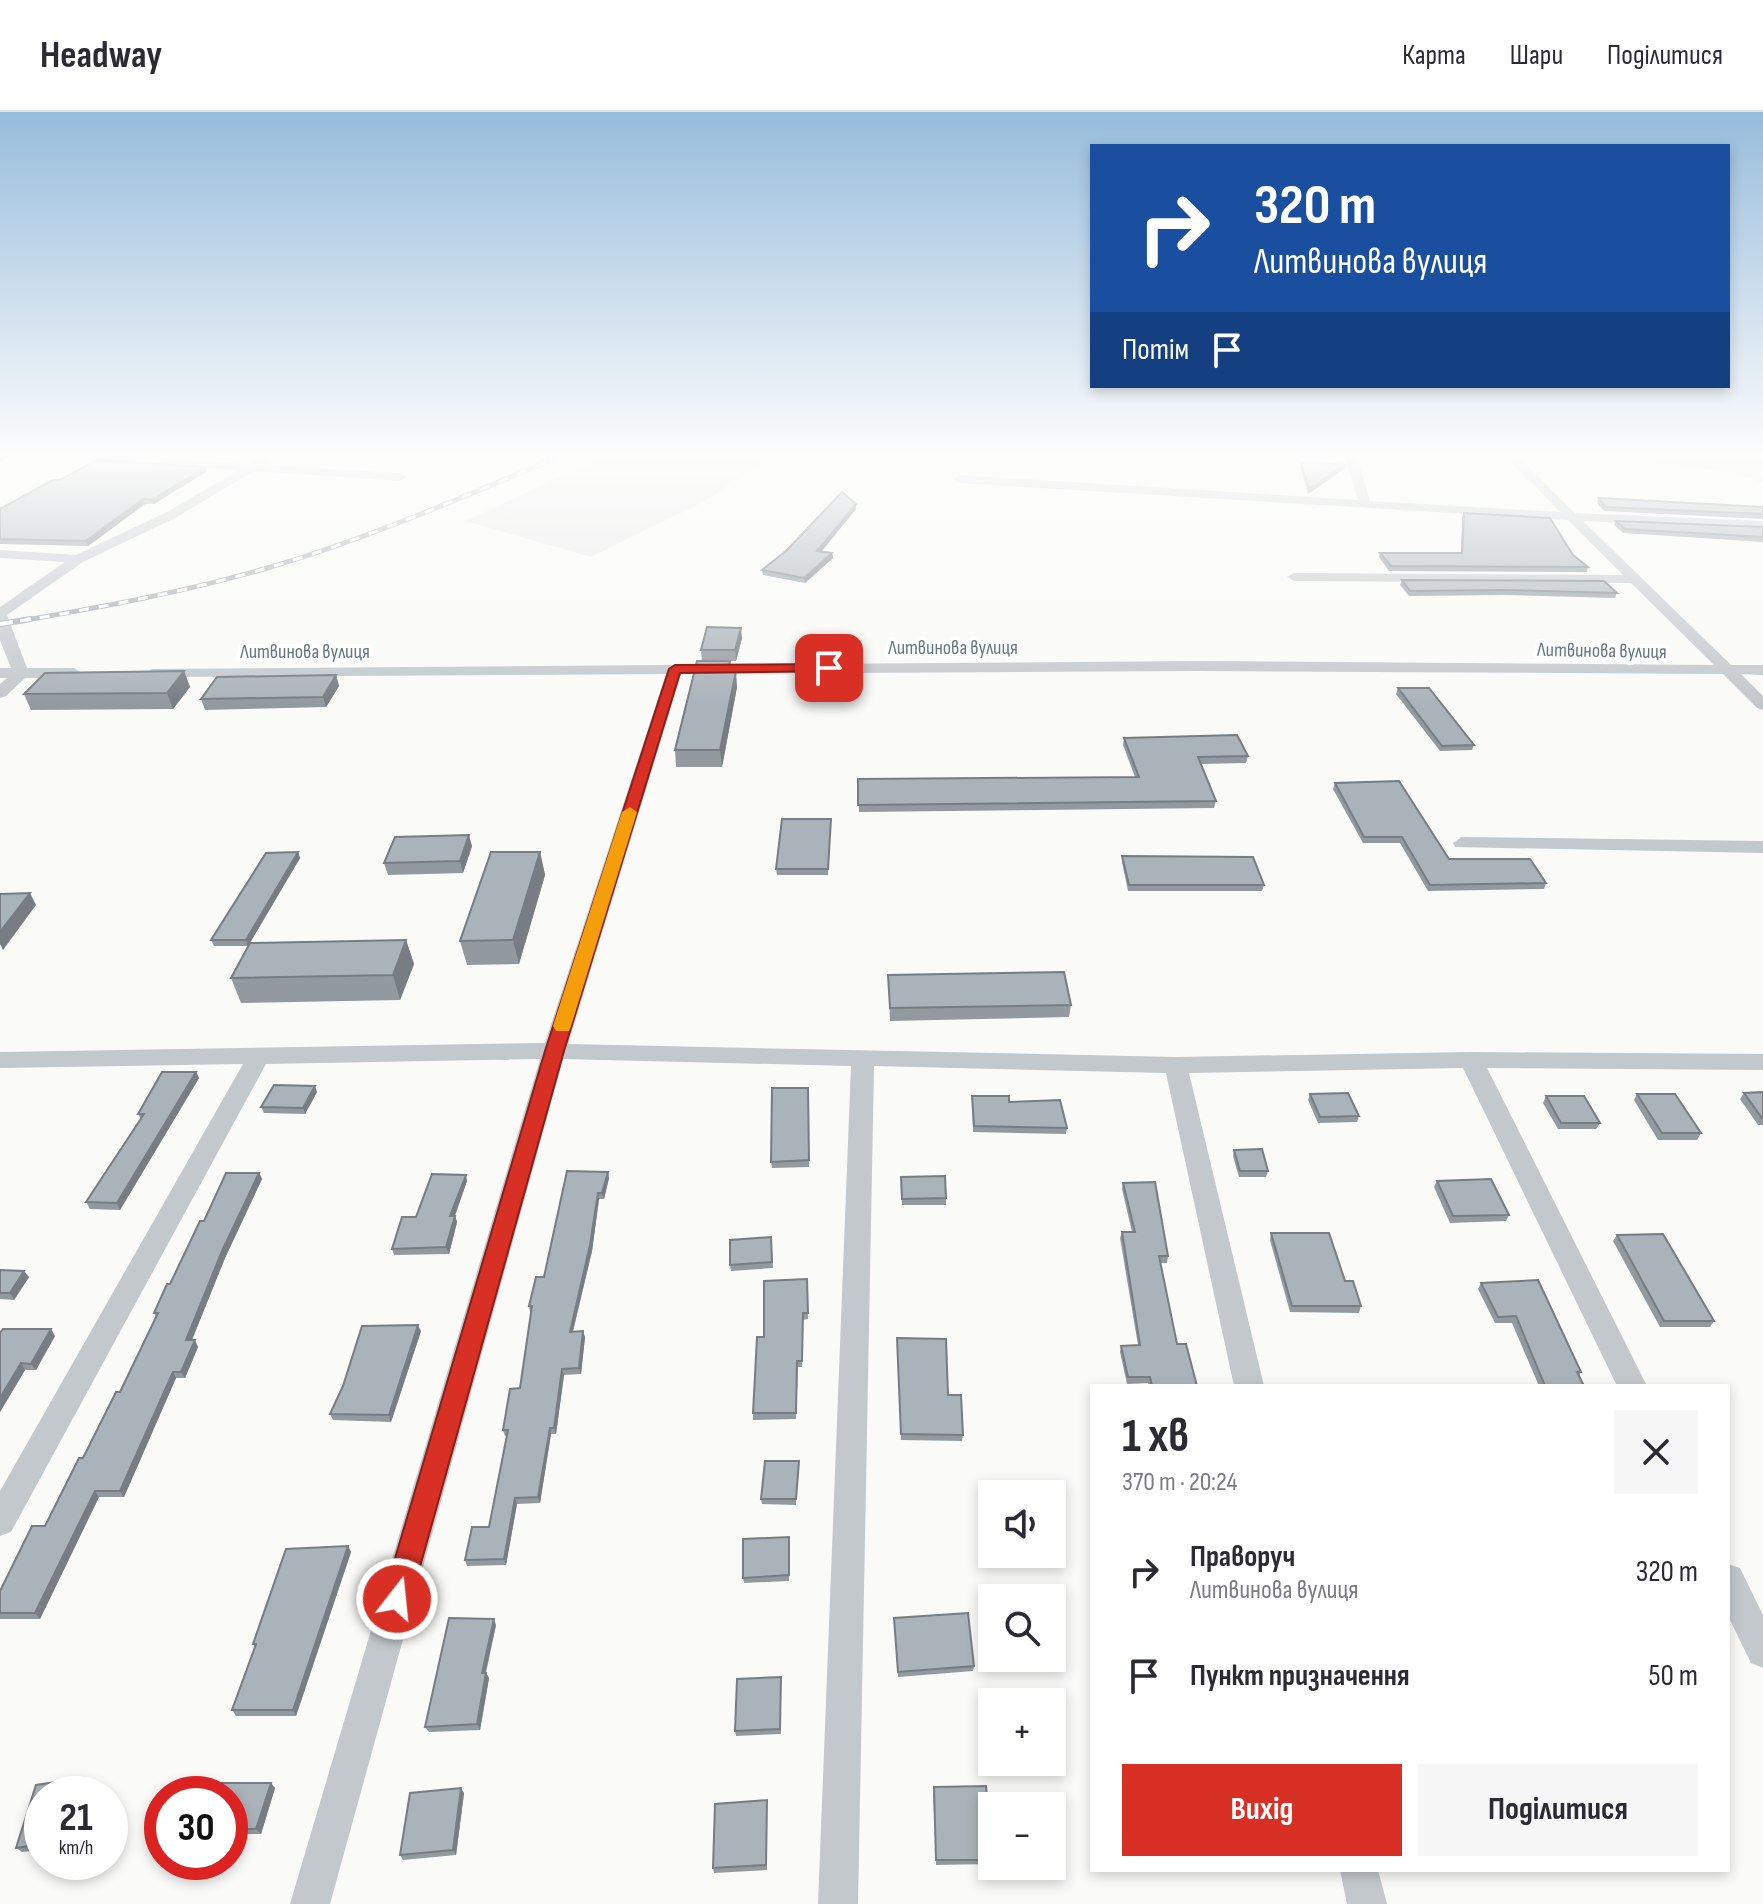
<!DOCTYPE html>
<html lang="uk">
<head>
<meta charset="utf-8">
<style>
	body { margin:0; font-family:"Sofia Sans Condensed",sans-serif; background:#f7f7f7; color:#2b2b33; height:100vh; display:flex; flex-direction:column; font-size:30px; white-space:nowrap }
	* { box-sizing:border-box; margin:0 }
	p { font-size:26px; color:#7c7c81 }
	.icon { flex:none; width:44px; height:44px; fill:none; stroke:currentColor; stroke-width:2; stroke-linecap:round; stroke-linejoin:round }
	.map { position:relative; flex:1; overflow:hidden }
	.side { position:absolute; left:1090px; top:1272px; width:640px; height:488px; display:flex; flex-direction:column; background:#fff; border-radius:0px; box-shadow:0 4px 12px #0003 }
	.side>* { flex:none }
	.hud { position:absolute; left:1090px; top:32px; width:640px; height:244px; border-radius:0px; box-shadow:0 4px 12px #0003; background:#1a4fa0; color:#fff; overflow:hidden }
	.fabs { position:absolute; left:978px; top:1368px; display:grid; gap:16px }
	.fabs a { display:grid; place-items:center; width:88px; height:88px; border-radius:0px; background:#fff; box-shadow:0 4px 12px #0003; font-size:40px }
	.speed { position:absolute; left:24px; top:1664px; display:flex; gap:16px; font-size:40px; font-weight:700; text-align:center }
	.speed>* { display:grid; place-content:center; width:104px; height:104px; border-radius:50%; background:#fff; box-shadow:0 4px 12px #0003; line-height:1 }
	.speed small { font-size:20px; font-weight:400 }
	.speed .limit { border:12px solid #d22; background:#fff; color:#111 }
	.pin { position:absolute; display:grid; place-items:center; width:68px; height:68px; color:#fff; margin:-34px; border-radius:16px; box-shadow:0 4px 12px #0006 }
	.me { position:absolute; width:88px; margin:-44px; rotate:16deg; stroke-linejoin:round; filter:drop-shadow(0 0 6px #0008) }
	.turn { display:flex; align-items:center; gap:28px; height:168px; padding:0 32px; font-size:36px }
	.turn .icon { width:104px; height:104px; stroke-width:2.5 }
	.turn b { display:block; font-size:56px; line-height:68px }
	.then { display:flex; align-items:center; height:76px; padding:0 32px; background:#0003; gap:16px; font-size:30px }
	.round { display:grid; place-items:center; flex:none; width:84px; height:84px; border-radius:0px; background:#f7f7f7 }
	.overview { display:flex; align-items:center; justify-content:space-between; height:136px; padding:0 32px }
	h1 { font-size:48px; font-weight:700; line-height:60px }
	.action { display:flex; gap:16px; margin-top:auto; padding:16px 32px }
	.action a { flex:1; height:92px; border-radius:0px; background:#d93025; color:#fff; font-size:32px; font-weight:700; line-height:92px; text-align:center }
	.action a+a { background:#f7f7f7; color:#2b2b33 }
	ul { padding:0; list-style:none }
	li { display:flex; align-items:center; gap:24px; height:104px; padding:0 32px }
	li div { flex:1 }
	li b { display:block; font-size:30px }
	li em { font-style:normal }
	header { display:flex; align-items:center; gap:48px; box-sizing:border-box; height:112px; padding:0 40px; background:#fff; border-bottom:2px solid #e1e1e2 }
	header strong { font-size:38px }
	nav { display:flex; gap:44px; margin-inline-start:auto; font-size:28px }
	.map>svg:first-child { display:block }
	.built { fill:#e8e9e9 }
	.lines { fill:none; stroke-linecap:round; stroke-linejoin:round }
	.minor { fill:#c3c8cc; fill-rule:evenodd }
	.rail-far1-casing { stroke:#a2aab0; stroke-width:5 }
	.rail-casing { stroke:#a2aab0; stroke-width:6 }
	.rail-far1 { stroke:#fff; stroke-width:3; stroke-dasharray:10; stroke-linecap:butt }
	.rail { stroke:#fff; stroke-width:4; stroke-dasharray:13; stroke-linecap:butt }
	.wall { fill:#929a9f }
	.shaded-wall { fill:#777d82 }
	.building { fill:#aab3b9; stroke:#777d82; stroke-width:2 }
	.route { fill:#d93025; stroke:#8d1f18; stroke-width:2 }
	.slow { fill:#f59e0b }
	.labels { text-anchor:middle; stroke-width:8; stroke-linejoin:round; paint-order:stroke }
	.far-street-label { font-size:20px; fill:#657683; stroke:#fff }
</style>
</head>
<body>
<header>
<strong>Headway</strong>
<nav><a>Карта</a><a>Шари</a><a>Поділитися</a></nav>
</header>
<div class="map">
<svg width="1763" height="1792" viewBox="0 0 1763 1792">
	<rect width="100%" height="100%" fill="#fafaf8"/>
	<!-- built -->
	<g class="built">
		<path d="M609 342H775L703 390 591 445 465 409Z"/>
		<path d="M1628 342H1763V371L1731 360 1643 350Z"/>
	</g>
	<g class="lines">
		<!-- minor -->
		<g class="minor">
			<path d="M26 342H90L250 352 267 342H281L265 353 400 361 406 365 400 369 254 359 175 406 83 450 7 503 27 556H74L82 561 74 566H25L6 584 0 586V572L7 566H0V556H11L0 528V495L65 450 0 446V438L76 443 167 400 239 358 31 345Z"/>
			<path d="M1344 342H1356L1370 389 1560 400 1503 342H1515L1575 401 1763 409V417L1583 409 1731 553H1763V563L1741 562 1763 584V598L1757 596 1723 562 1199 559 681 562 568 932 1176 945 1471 940 1763 942V958L1487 956 1647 1274H1617L1463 956 1189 961 1264 1274H1234L1166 961 874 954 858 1792H818L851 954 563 947 330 1792H290L540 947 266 952 11 1420 0 1424V1379L243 952 0 956V940L545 931 666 562 156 565 148 560 151 557 1199 549 1714 553 1631 471 1294 469 1287 465 1294 461 1623 463 1568 408 959 371 953 367 959 363 1358 388Z"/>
			<path d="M1462 725 1763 729V741L1455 735 1453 731Z"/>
			<path d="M1728 1452 1740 1456 1763 1503V1556L1751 1551 1728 1504Z"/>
			<path d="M1340 1758H1378L1387 1792H1347Z"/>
		</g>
		<!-- rail-far1 casing -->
		<g class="rail-far1-casing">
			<path id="rail-far1" d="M20 509C102 495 184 480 264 457 367 427 466 384 565 342"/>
		</g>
		<!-- rail casing -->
		<g class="rail-casing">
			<path id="rail" d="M0 512 31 507"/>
		</g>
		<!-- rail-far1 -->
		<use href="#rail-far1" class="rail-far1"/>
		<!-- rail -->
		<use href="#rail" class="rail"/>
	</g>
	<!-- wall -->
	<g class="wall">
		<path d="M143 342H234L225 347Z"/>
		<path d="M1301 350 1345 353 1344 357 1308 382 1300 355Z"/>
		<path d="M205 355 207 359 154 392H145L88 434 0 432V397L60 368Z"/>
		<path d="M1599 386 1763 395V407L1604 399 1597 391Z"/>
		<path d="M856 397 821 439 832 441 833 446 805 471 763 463 762 458 787 438Z"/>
		<path d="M1464 401 1573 443 1588 455 1587 460 1389 459 1379 445 1380 441H1461L1462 406Z"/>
		<path d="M1616 409 1763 415V430L1623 421 1614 413Z"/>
		<path d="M1402 468 1617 481 1615 486 1503 483 1409 484 1400 473Z"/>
		<path d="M742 526 736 549H702L701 538Z"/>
		<path d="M730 549 731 559 737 575 722 655H676L675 638Z"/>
		<path d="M184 559 190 575 173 597 31 598 24 582Z"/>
		<path d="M336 563 339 574 326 595 205 598 201 587Z"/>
		<path d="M1398 576 1474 633 1472 638 1440 639 1396 582Z"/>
		<path d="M1124 626 1248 644 1246 651 1201 652 1216 689 1214 696 859 700 858 667 1135 665 1123 633Z"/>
		<path d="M1335 671 1449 747 1546 771 1544 777 1428 779 1400 731H1363L1333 677Z"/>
		<path d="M831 707 828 763H777L776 757Z"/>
		<path d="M472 734 463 761 388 763 384 751Z"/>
		<path d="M298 740 300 746 250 831 406 828 414 852 400 888 241 891 231 866 248 834H214L211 828Z"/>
		<path d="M540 740 545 763 519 852 467 853 460 829Z"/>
		<path d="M1122 744 1264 773 1262 779H1128L1122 750Z"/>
		<path d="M888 863 1071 893 1069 905 890 909Z"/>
		<path d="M196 960 199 966 120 1098 90 1097 86 1090 141 1007 138 1002Z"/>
		<path d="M808 976 809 1055 772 1056 771 1050Z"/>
		<path d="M317 980 305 1002 264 1001 261 995Z"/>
		<path d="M1763 980V1013H1758L1740 987 1744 981Z"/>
		<path d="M1310 982 1359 1004 1357 1010 1318 1011 1308 988Z"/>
		<path d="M1637 982 1701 1021 1697 1028H1658L1634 988Z"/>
		<path d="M972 984 1009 990 1067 1016 1066 1022 973 1020Z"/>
		<path d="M1546 984 1600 1011 1596 1017H1558L1543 991Z"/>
		<path d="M1234 1038 1268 1059 1266 1065H1239L1233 1044Z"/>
		<path d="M608 1060 609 1066 604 1087H599L592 1139 573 1220 585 1225 581 1262 564 1263 556 1322H551L540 1391 517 1392 506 1453 467 1454 465 1448 489 1415 507 1324H505L503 1318 520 1276 532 1200H530L529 1194Z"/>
		<path d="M259 1061 262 1067 225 1146 192 1228 198 1235 185 1266H176L124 1385H99L40 1507H0V1479L45 1414 120 1280 156 1205 154 1201 204 1109Z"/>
		<path d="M901 1065 946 1086V1093H902Z"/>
		<path d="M467 1069 455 1104 457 1110 449 1142 394 1143 392 1137 416 1105Z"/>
		<path d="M1437 1069 1509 1103 1506 1109 1450 1111 1434 1075Z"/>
		<path d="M1123 1071 1168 1144 1167 1151H1160L1177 1232 1197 1274H1149L1148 1271 1127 1272 1120 1240 1121 1234 1138 1233 1120 1126 1122 1120H1132L1122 1077Z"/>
		<path d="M1271 1121 1345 1169 1361 1194 1359 1201 1290 1200 1270 1128Z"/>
		<path d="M1617 1123 1714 1209 1710 1215H1660L1613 1129Z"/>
		<path d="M771 1125 773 1156 731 1159 730 1153Z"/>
		<path d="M0 1158 29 1165 14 1188 0 1187Z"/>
		<path d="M807 1167 808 1207 803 1208 802 1255H798L796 1307 753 1308V1301L764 1225Z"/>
		<path d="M1481 1171 1581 1260 1579 1264 1584 1274H1539L1512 1211H1495L1478 1177Z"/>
		<path d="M421 1219 391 1310 333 1308 330 1302Z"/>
		<path d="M0 1221 55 1224 36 1258H25L0 1300Z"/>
		<path d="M897 1226 948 1283 963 1323 962 1329 901 1328Z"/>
		<path d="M799 1349 796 1393 762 1392 761 1387Z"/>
		<path d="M789 1431V1469L744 1471 743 1466Z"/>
		<path d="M348 1434 351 1440 296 1604H236L232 1598 255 1534 253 1532Z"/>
		<path d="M894 1512 974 1554 973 1559 898 1565Z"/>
		<path d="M496 1513 486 1561 489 1566 480 1618 429 1620 425 1615Z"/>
		<path d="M781 1565V1622L736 1624 735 1619Z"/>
		<path d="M83 1666 89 1671 86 1682H42V1738L22 1740 16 1736 36 1673Z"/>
		<path d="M275 1676 261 1722H230V1682Z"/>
		<path d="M933 1680 992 1748 991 1752 936 1753Z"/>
		<path d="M464 1681 456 1743 403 1748 400 1743Z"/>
		<path d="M767 1688V1758L714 1761 713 1756Z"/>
	</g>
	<!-- shaded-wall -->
	<g class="shaded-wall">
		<path d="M4 342H15L0 349V344Z"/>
		<path d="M225 342H234L225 347 224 343Z"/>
		<path d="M1345 353 1344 357 1308 382 1309 377Z"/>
		<path d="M205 355 207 359 154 392 152 388Z"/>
		<path d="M143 387 145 392 88 434 86 429Z"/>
		<path d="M856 392V397L818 444 817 439Z"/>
		<path d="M832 441 833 446 805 471 804 466Z"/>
		<path d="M741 516 742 526 736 549 735 538Z"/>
		<path d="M184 559 190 575 173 597 167 581Z"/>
		<path d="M736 559 737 575 722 655 720 638Z"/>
		<path d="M336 563 339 574 326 595 323 585Z"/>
		<path d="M469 723 472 734 463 761 460 749Z"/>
		<path d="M298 740 300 746 248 834 246 828Z"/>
		<path d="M540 740 545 763 519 852 513 828Z"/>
		<path d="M30 781 36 793 3 838 0 832V820Z"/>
		<path d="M406 828 414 852 400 888 393 863Z"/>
		<path d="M196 960 199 966 120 1098 117 1091Z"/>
		<path d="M315 974 317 980 305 1002 303 996Z"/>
		<path d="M608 1060 609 1066 604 1087 602 1081Z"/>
		<path d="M259 1061 262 1067 225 1146 189 1235 186 1228 222 1139Z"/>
		<path d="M466 1063 467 1069 452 1111 450 1104Z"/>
		<path d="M598 1081 599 1087 592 1139 571 1226 570 1220Z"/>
		<path d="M455 1104 457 1110 449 1142 446 1135Z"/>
		<path d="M24 1159 29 1165 14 1188 10 1181Z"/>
		<path d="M418 1213 421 1219 391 1310 389 1303Z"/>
		<path d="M51 1217 55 1224 36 1258 31 1252Z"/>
		<path d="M583 1219 585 1225 581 1262 579 1256Z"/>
		<path d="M195 1228 198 1235 185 1266 181 1260Z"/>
		<path d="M21 1251 25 1258 0 1300V1286Z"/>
		<path d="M562 1257 564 1263 556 1322 554 1316Z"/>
		<path d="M173 1260 176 1266 124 1385 120 1379Z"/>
		<path d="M550 1316 551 1322 540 1391 538 1385Z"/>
		<path d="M95 1379 99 1385 40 1507 35 1501Z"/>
		<path d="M515 1386 517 1392 506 1453 504 1447Z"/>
		<path d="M348 1434 351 1440 296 1604 293 1598Z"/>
		<path d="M494 1507 496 1513 484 1566 482 1561Z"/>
		<path d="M486 1561 489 1566 480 1618 477 1612Z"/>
		<path d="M83 1666 89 1671 86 1682H79Z"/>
		<path d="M271 1671 275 1676 261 1722 256 1717Z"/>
		<path d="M461 1676 464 1681 456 1743 453 1738Z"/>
	</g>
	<!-- building -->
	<g class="building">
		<path d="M97 348 205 355 152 388 143 387 86 429 0 427V397L53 368H60Z"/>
		<path d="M1301 350 1345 353 1309 377Z"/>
		<path d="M842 380 856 392 817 439 832 441 804 466 762 458 787 438Z"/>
		<path d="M1599 386 1763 395V402L1605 395Z"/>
		<path d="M1464 401 1550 406 1573 443 1588 455 1391 454 1380 441H1462Z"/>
		<path d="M1616 409 1763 415V425L1625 417Z"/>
		<path d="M1402 468 1604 469 1617 481 1504 478 1410 479Z"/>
		<path d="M707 515 741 516 735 538H701Z"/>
		<path d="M697 549H730L728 559H736L720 638H675Z"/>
		<path d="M184 559 167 581 24 582 45 561Z"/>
		<path d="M336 563 323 585 201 587 217 565Z"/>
		<path d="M1398 576H1429L1474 633 1442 634Z"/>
		<path d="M1237 623 1248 644 1198 645 1216 689 858 693V667L1139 665 1124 626Z"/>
		<path d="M1399 669 1449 747H1530L1546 771 1430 773 1402 725H1364L1335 671Z"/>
		<path d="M782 707H831L828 757H776Z"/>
		<path d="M469 723 460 749 384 751 395 725Z"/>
		<path d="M298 740 246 828H211L266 741Z"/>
		<path d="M491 740H540L513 828 460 829Z"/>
		<path d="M1122 744 1253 745 1264 773H1129Z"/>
		<path d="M30 781 0 820V782Z"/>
		<path d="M406 828 393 863 231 866 250 831Z"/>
		<path d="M1064 860 1071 893 890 896 888 863Z"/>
		<path d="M162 960H196L117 1091 86 1090 144 1002H138Z"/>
		<path d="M274 973 315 974 303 996 261 995Z"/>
		<path d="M772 976H808L809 1048 771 1050Z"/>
		<path d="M1763 980V1006H1762L1744 981Z"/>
		<path d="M1348 981 1359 1004 1320 1005 1310 982Z"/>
		<path d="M1637 982H1675L1701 1021H1662Z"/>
		<path d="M972 984H1009V990L1060 988 1067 1016 974 1014Z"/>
		<path d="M1546 984H1584L1600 1011H1561Z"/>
		<path d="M1262 1037 1268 1059H1240L1234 1038Z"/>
		<path d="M567 1059 608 1060 602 1081H598L590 1133 570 1220 583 1219 579 1256 562 1257 554 1316H550L538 1385 515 1386 504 1447 465 1448 472 1415H489L508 1318H503L510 1277 520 1276 532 1194H529L536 1165H544Z"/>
		<path d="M226 1061H259L222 1139 186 1228H195L181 1260H173L120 1379H95L35 1501H0V1479L32 1414H45L79 1346H83L116 1280H120L158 1201H154L167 1172H170L200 1109H204Z"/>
		<path d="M432 1062 466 1063 450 1104H455L446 1135 392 1137 402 1105H416Z"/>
		<path d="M945 1064 946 1086 902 1087 901 1065Z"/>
		<path d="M1491 1067 1509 1103 1453 1104 1437 1069Z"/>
		<path d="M1155 1070 1168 1144H1159L1177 1232H1186L1197 1274H1152L1150 1265H1128L1121 1234 1140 1233 1122 1120H1135L1123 1071Z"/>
		<path d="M1271 1121H1329L1345 1169H1353L1361 1194H1292Z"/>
		<path d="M1663 1122 1714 1209H1664L1617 1123Z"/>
		<path d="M771 1125 772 1150 730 1153V1128Z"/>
		<path d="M0 1158 24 1159 10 1181H0Z"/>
		<path d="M807 1167 808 1201H803L802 1249H797L796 1301H753L757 1225H764V1169Z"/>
		<path d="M1538 1168 1581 1260H1577L1584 1274H1545L1516 1204 1498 1205 1481 1171Z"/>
		<path d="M418 1213 389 1303 330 1302 343 1274 362 1214Z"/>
		<path d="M3 1217H51L31 1252 21 1251 0 1286V1221Z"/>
		<path d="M897 1226 946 1227 948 1283H961L963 1323 901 1322Z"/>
		<path d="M765 1349H799L796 1387H761Z"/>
		<path d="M789 1425V1463L743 1466V1427Z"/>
		<path d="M348 1434 293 1598H232L256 1532H253L286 1437Z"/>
		<path d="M968 1501 974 1554 898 1560 894 1506Z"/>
		<path d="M449 1506 494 1507 482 1561H486L477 1612 425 1615Z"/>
		<path d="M781 1565 780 1617 735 1619 737 1567Z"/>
		<path d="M83 1666 79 1682H42V1732L16 1736 36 1673Z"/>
		<path d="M196 1671H271L256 1717H230V1682H193Z"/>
		<path d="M986 1674 992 1748H936L934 1675Z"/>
		<path d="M461 1676 453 1738 400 1743 410 1681Z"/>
		<path d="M767 1688 766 1753 713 1756 715 1692Z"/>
	</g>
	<!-- sky -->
	<linearGradient id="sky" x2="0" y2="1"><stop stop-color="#96bcdc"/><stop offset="0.58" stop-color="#fdfdfc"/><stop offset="1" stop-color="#fdfdfc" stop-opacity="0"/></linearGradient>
	<rect width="1763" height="593" fill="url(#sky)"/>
	<!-- route -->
	<path class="route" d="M829 552 835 556 834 559 680 561 564 939 411 1487 407 1497 397 1501 387 1497 383 1487 545 939 669 557 675 553Z"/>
	<!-- slow -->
	<path class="slow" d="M630 695 637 700 571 914 569 919H556L553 914 622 700Z"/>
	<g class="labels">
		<!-- far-street labels -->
		<g class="far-street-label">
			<text x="953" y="542">Литвинова вулиця</text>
			<text transform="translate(1602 538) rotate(1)" y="7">Литвинова вулиця</text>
			<text x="305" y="546">Литвинова вулиця</text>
		</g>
	</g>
</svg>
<div class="fabs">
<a><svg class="icon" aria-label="sound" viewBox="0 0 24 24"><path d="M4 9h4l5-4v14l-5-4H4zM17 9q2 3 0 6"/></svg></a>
<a><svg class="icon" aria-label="search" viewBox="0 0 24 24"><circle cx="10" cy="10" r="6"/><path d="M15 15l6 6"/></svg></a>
<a>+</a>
<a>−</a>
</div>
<div class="speed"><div>21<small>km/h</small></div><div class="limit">30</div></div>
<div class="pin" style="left:829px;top:556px;background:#d93025"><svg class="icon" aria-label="arrive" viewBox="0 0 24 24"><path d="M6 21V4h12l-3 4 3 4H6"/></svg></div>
<svg class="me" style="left:397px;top:1487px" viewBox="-20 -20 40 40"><circle r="17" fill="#d93025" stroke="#fff" stroke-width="3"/><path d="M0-11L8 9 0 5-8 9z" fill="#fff"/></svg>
<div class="hud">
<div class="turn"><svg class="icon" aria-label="right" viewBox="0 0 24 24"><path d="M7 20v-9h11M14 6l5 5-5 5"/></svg><div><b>320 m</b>Литвинова вулиця</div></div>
<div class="then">Потім<svg class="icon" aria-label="arrive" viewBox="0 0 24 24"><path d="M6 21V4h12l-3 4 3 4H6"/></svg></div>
</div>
<section class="side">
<div class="overview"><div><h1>1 хв</h1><p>370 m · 20:24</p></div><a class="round"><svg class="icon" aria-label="close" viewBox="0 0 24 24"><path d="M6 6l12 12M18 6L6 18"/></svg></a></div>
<ul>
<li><svg class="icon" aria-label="right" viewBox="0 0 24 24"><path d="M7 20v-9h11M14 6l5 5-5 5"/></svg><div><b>Праворуч</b><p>Литвинова вулиця</p></div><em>320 m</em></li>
<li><svg class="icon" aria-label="arrive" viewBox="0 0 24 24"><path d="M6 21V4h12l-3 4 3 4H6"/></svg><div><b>Пункт призначення</b></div><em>50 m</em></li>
</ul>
<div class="action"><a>Вихід</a><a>Поділитися</a></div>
</section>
</div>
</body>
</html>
